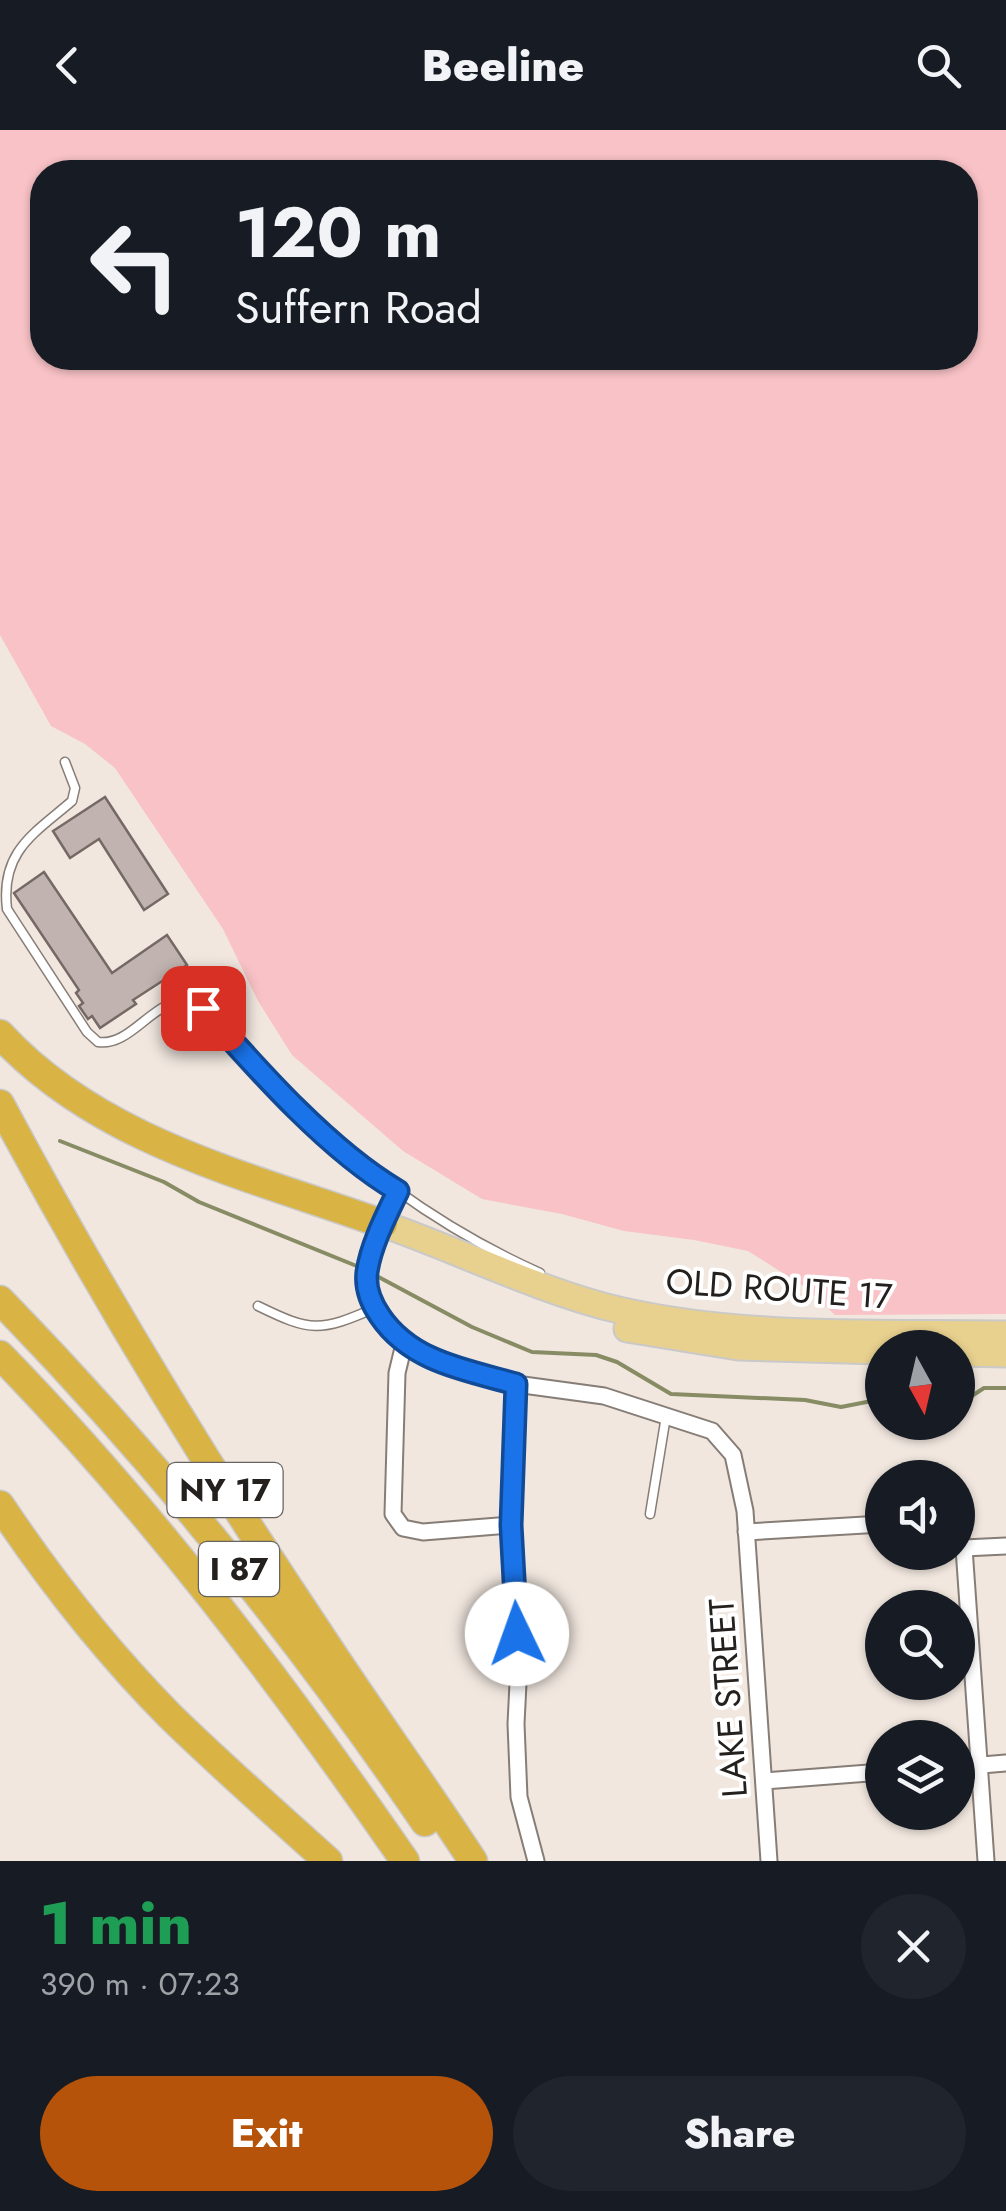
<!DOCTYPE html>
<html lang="en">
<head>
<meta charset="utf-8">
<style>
	body { margin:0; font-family:Jost,sans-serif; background:#20242c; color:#f1f3f6; height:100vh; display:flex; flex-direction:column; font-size:38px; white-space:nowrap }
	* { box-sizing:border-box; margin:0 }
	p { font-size:32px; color:#9ea1a6 }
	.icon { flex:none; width:55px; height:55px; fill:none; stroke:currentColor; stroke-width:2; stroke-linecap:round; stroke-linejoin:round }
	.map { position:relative; height:1731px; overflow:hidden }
	.details { display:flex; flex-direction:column; background:#171b24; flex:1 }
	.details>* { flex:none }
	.banner { position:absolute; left:30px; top:30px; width:948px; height:210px; border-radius:40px; box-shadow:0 2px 8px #0004; background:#171b24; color:#f1f3f6; overflow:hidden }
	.needle { width:65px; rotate:172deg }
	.buttons { position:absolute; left:865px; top:1200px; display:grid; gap:20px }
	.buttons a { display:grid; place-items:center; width:110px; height:110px; border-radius:50%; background:#171b24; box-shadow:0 2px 8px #0004; font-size:50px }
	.pin { position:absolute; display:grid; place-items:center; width:85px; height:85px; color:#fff; margin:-42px; border-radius:20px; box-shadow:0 5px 15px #0006 }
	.me { position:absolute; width:110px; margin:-55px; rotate:357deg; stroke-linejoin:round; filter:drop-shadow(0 0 8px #0008) }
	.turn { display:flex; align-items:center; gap:35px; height:210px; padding:0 40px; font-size:45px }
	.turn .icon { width:130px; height:130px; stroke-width:2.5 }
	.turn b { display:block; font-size:70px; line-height:85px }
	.round { display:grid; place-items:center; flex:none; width:105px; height:105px; border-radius:52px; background:#20242c }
	.head { display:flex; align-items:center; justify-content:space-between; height:170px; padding:0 40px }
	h1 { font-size:60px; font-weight:800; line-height:75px; color:#1e9e55 }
	.cta { display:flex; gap:20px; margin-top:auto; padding:20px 40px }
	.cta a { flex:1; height:115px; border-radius:60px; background:#b45309; color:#fff; font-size:40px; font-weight:800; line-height:115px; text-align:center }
	.cta a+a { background:#20242c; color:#f1f3f6 }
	header { display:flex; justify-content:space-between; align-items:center; height:130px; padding:0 40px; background:#171b24; font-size:45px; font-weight:800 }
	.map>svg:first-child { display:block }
	.green { fill:#f8c2c6; fill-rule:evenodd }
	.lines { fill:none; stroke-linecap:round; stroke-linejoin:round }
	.stream { stroke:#878c65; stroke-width:4 }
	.building { fill:#c1b4b0; stroke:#756966; stroke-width:2.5 }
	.lane-casing { stroke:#867d76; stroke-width:11 }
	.street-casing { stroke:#867d76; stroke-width:19 }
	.primary-casing { stroke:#cac9c9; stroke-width:29 }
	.highway-casing { stroke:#cac9c9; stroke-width:31 }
	.lane { stroke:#fff; stroke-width:8 }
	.street { stroke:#fff; stroke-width:15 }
	.primary { stroke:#e8d18f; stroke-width:25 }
	.highway { stroke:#d9b344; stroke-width:28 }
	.route-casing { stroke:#114b97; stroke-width:25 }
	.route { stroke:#1a73e8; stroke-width:18 }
	.labels { text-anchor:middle; stroke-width:8; stroke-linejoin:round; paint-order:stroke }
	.shield { fill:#fff; stroke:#666361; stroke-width:2.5 }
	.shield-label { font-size:32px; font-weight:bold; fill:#24201d }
	.street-label { font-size:35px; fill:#24201d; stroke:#fff }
</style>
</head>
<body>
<header><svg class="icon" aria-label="back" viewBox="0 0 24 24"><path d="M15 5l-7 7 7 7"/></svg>Beeline<svg class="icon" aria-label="search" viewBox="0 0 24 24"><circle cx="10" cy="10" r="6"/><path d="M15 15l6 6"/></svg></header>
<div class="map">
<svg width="1006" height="1731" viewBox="0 0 1006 1731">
	<rect width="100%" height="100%" fill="#f1e7df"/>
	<!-- green -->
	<path class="green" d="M0 0H1006V1184L835 1185 805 1157 748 1121 694 1110 624 1101 562 1084 482 1069 403 1021 292 925 258 871 223 799 115 638 85 614 51 596 0 505ZM42 42H965V228H42Z"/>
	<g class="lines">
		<!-- stream -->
		<g class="stream">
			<path d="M60 1011 164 1052 199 1072 364 1139"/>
			<path d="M373 1144 472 1197 532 1222 596 1225 617 1232 671 1264 805 1270 841 1277 882 1269"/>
			<path d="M958 1275 984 1258H1006"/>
		</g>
	</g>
	<!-- building -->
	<g class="building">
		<path d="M105 667 168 764 144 780 99 709 70 728 53 701Z"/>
		<path d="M44 742 112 843 167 805 187 835 133 870 136 874 100 898 92 886 88 889 79 876 83 873 76 863 79 860 14 763Z"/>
	</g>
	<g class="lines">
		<!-- lane casing -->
		<g class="lane-casing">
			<g id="lane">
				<path d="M65 632 75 658 72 671C35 703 0 721 7 779L87 902 98 912C133 917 154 865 194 870 229 899 258 937 290 969 362 1041 446 1101 540 1143"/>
				<path d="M385 1090 397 1061"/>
				<path d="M258 1176C311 1202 320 1202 375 1178"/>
				<path d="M650 1384 666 1286"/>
			</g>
		</g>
		<!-- street casing -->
		<g class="street-casing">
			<g id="street">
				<path d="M383 1094 370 1131 367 1155 375 1178 404 1214 437 1231 516 1254 604 1266 712 1301 733 1325 745 1381 769 1731"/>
				<path d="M404 1214 397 1243 393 1384 403 1398 423 1402 511 1395"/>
				<path d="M516 1254 511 1395 519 1533 516 1594 519 1667 536 1731"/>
				<path d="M958 1400 964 1418 1006 1416"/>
				<path d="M746 1402 882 1394"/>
				<path d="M964 1418 986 1731"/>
				<path d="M958 1637 1006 1633"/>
				<path d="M764 1651 882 1642"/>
			</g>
		</g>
		<!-- primary casing -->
		<g class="primary-casing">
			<g id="primary">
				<path d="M383 1094C460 1121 542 1162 619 1180 745 1209 878 1202 1006 1204"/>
				<path d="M627 1199 738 1217 882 1221"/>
				<path d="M958 1223 1006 1224"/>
			</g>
		</g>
		<!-- highway casing -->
		<g class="highway-casing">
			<g id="highway">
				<path d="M0 904C99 1012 250 1046 383 1094"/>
				<path d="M0 974C96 1154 202 1329 316 1499 367 1577 422 1653 473 1731"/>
				<path d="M0 1170C157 1331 298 1506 425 1692"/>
				<path d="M0 1225C151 1380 282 1553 405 1731"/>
				<path d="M0 1375C50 1450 106 1521 169 1585 220 1635 275 1683 328 1731"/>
			</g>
		</g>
		<!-- lane -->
		<use href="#lane" class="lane"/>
		<!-- street -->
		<use href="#street" class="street"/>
		<!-- primary -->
		<use href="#primary" class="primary"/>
		<!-- highway -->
		<use href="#highway" class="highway"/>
	</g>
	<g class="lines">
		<!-- route casing -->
		<g class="route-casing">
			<path id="route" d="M203 878C257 939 328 1020 398 1061 386 1086 371 1115 367 1142 365 1158 371 1173 380 1186 411 1232 466 1240 516 1254L511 1395 517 1504"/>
		</g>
		<!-- route -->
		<use href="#route" class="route"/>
	</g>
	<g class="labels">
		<!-- shield labels -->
		<g class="shield">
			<rect x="167.5" y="1333" width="115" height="54" rx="8"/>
			<rect x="199" y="1412" width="80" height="54" rx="8"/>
		</g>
		<g class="shield-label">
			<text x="225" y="1371">NY 17</text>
			<text x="239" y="1450">I 87</text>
		</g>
		<!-- street labels -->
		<g class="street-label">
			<text transform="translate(779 1159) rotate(4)" y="12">OLD ROUTE 17</text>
			<text transform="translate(728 1568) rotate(-94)" y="12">LAKE STREET</text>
		</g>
	</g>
</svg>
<div class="buttons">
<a><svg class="needle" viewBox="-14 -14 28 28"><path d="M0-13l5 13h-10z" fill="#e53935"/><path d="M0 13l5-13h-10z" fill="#9ea1a6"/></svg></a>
<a><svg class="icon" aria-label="sound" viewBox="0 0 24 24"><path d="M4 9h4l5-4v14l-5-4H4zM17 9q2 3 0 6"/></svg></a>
<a><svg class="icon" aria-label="search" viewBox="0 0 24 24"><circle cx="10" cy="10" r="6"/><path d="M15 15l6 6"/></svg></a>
<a><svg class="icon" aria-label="layers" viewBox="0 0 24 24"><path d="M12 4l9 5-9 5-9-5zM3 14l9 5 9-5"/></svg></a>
</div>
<div class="pin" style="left:203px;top:878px;background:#d93025"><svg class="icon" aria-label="arrive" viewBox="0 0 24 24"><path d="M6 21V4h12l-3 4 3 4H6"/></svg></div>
<svg class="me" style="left:517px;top:1504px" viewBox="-20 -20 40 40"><circle r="19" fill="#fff"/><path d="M0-13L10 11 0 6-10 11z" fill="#1a73e8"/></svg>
<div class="banner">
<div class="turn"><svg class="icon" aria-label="left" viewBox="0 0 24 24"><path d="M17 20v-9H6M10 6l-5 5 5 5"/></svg><div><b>120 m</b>Suffern Road</div></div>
</div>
</div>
<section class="details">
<div class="head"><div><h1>1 min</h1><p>390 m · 07:23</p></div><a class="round"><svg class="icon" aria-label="close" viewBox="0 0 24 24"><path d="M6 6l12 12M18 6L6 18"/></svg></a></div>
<div class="cta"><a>Exit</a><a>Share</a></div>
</section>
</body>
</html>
